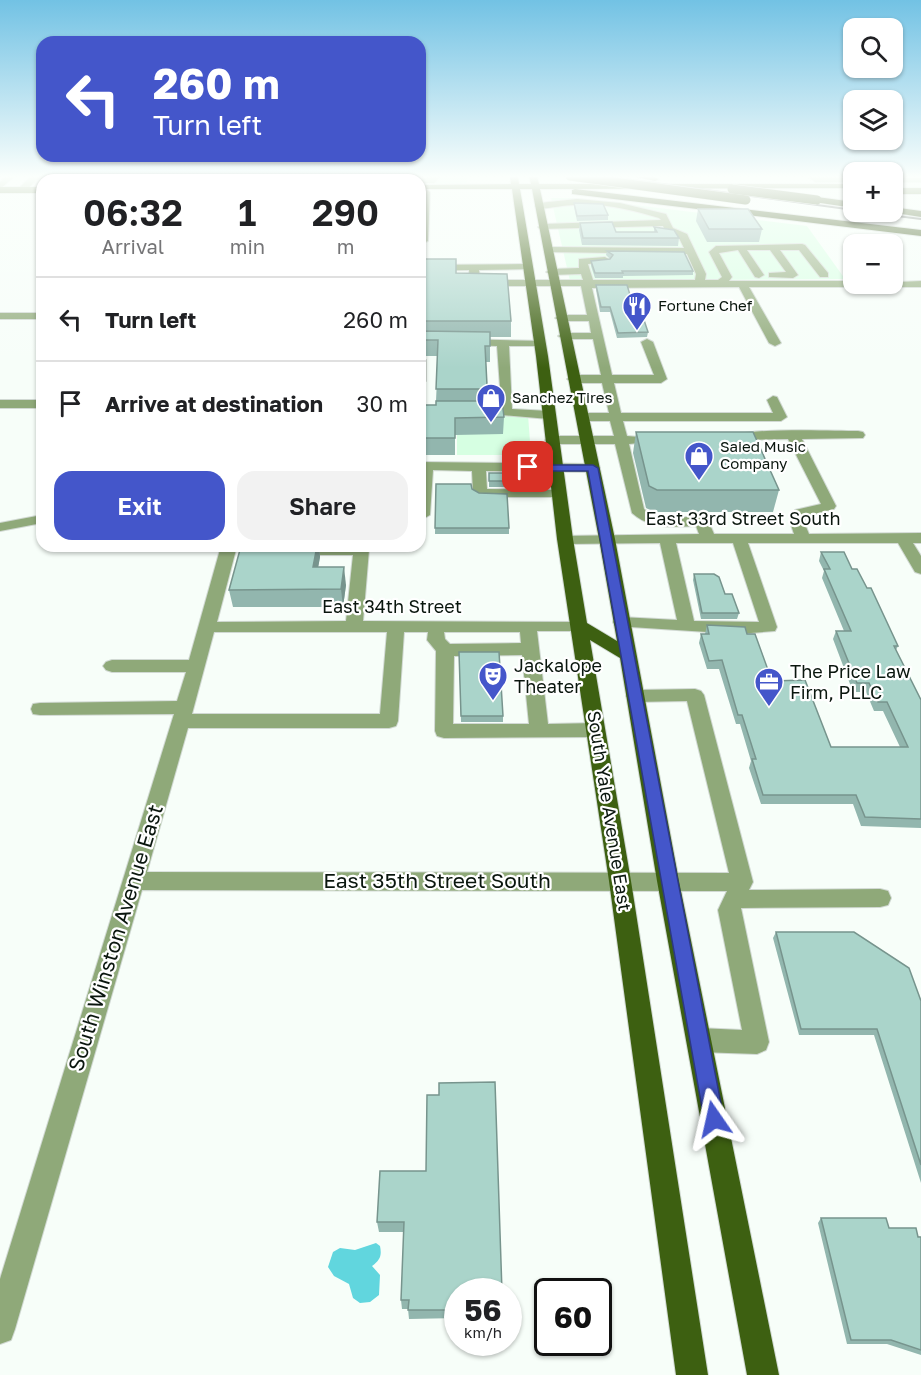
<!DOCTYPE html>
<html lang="en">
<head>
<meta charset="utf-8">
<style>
	body { margin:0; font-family:"Golos Text",sans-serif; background:#f2f2f2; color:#202124; height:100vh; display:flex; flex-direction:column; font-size:22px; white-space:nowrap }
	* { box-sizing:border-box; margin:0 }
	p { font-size:20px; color:#757577 }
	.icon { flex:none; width:33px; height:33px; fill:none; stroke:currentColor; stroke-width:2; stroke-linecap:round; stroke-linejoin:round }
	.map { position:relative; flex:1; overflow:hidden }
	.drawer { position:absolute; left:36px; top:174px; width:390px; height:378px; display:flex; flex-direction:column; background:#fff; border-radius:18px; box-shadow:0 2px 4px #0004 }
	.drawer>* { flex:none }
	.banner { position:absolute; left:36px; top:36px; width:390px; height:126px; border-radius:18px; box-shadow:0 2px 4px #0004; background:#4456ca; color:#fff; overflow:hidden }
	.fabs { position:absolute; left:843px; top:18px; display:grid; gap:12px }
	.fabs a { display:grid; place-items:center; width:60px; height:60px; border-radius:12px; background:#fff; box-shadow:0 2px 4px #0004; font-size:30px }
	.speed { position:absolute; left:444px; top:1278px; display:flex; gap:12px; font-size:30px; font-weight:700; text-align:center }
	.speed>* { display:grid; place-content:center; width:78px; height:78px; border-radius:50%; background:#fff; box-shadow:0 2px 4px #0004; line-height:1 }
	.speed small { font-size:15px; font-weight:400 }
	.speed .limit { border:3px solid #111; border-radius:9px; background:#fff; color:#111 }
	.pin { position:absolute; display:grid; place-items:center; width:51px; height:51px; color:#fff; margin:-26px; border-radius:12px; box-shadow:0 3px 9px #0006 }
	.me { position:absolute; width:66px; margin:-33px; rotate:349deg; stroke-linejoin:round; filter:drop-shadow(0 0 4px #0008) }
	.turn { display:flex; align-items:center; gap:21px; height:126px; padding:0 18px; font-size:27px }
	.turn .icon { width:78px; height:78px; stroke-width:2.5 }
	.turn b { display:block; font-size:42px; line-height:51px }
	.eta { display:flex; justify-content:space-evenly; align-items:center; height:102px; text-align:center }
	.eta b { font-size:36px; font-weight:600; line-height:42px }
	.primary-button { display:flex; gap:12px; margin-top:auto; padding:12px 18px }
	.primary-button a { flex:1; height:69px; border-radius:18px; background:#4456ca; color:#fff; font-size:24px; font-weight:600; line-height:69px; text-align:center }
	.primary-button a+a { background:#f2f2f2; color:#202124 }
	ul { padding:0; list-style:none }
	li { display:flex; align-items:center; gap:18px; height:84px; padding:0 18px; border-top:2px solid #e0e0e0 }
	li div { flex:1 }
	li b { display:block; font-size:22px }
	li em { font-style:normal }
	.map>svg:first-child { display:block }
	.built { fill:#d6ffe2 }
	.water { fill:#61d6de }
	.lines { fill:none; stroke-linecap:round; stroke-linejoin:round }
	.minor-casing { stroke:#d1d9d3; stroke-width:2 }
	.major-casing { stroke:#d1d9d3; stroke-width:2 }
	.highway-casing { stroke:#d1d9d3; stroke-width:2 }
	.minor { fill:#8fa979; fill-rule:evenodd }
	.major { fill:#3d6011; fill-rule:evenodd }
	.highway { fill:#274500; fill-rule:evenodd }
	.rail { stroke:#5e6861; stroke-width:2 }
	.highway-bridge-casing { stroke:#d1d9d3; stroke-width:10; stroke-linecap:butt }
	.highway-bridge { stroke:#274500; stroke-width:9 }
	.wall { fill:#92b6ae }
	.shaded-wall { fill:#77948d }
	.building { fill:#aad4ca; stroke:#77948d; stroke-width:1.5 }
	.route { fill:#4456ca; stroke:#2c3883; stroke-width:1.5 }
	.labels { text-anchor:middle; stroke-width:4.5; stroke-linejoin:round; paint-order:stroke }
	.far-poi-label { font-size:15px; fill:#0a160e; stroke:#fff; text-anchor:start }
	.street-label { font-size:18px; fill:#0a160e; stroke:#fff }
	.poi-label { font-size:18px; fill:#0a160e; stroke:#fff; text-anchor:start }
	.near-street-label { font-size:21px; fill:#0a160e; stroke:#fff }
</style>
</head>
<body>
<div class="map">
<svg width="921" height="1375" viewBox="0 0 921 1375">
	<rect width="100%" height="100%" fill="#f7fef9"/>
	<!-- built -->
	<g class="built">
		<path d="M259 176H467V184H420V180H257Z"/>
		<path d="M551 198H576L807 226 845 279 570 281Z"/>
		<path d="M457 415H528L531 455H457Z"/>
	</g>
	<!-- water -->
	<path class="water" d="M376 1243 380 1246C382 1256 380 1260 372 1266L380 1275 379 1295 370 1302 360 1303 353 1298 349 1284 334 1276 328 1267 333 1252 340 1248 355 1250Z"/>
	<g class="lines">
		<!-- minor casing -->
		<g class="minor-casing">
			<g id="minor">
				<path d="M6 176H15L0 189V182Z"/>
				<path d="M31 176H40L25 192H19V188Z"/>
				<path d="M109 176H118L115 180H106Z"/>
				<path d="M369 176H377L374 180H366Z"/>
				<path d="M432 176H441L434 183H420V180H417Z"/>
				<path d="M807 176 854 178V182H815Z"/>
				<rect x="892" y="178" width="29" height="4"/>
				<path d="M426 189 430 192 428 241 420 244 422 192Z"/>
				<path d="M577 199 620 203 666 214 673 228 687 234 706 274 705 280H718L722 277 709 252 716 246 802 244 805 245 828 273V277H820L799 250H780L798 275 793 278 769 277V273L786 272 770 250H747L764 275 759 278 755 277 738 250 719 253 732 277 729 281H854V284L921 281V287H749L781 343 775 346 769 343 739 287 592 288 612 375H654L641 342 647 339 653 342 667 379 661 383H614L621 413H773L767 400 773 396 777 397 787 417 781 421H623L627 436 639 437 641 440 639 443 629 444 644 509C662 525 686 513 707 518L714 534H794L790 522 795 510 821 504 788 439 745 440 730 444 723 440C738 426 834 431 858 431L863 432 865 435 863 438 802 439 836 506 834 509 806 516 804 522 809 534 921 533V543H913L921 556V574L915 572 898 543H748L777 627 775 631 738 634 615 626 613 622 615 618 621 617 677 620 660 543 565 544 560 542 557 539 560 536 699 534 696 526C674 527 649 529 632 513L615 444H552L545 440 552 436H614L610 421H582L576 417 582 413H609L602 383H573L567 379 573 375H601L593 339H564L558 336 564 333H591L589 321H560L555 318 560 315H587L581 286H475L470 283 469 270 420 271V265L528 264 531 265V269L479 270 480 280H583L581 274 551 275 546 272 551 269 579 268V259L605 257 610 260 608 262 588 264 593 280H695L696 274 687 254 544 252V248L547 247 684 248 678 236 666 232 663 226 540 229 538 227 543 224 661 220 659 218C633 210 604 203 576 205 564 205 552 208 539 209L535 206 539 203ZM676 543H733L759 622 694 621Z"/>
				<rect x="0" y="313" width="42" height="6"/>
				<path d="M420 338 544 341V345L540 346H509L512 409 549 411 555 415 549 419 502 415 497 346 420 344Z"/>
				<path d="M420 357 426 360V381L420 385Z"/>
				<rect x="0" y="400" width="42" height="8"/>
				<path d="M420 462 593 464 600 468 593 472 486 471 487 489 564 490 566 493 564 496 559 497H480L473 493 472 471 433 470 430 515 423 519H420Z"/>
				<path d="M42 515V523L0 531V523Z"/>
				<path d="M221 546H237L217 622 346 621 353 555H295L287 550 293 546H363L369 550 363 621 585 622 587 626 585 630 579 631H537L548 724 596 723 603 725 605 730 603 735 596 737 444 738 437 736 435 731 436 651 427 640 428 632H404L398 721 396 726 389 728H188L147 872 729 873 687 701 635 702 629 700 626 696 629 692 635 690 695 689 701 691 704 695 753 882 749 890 880 889 888 891 891 898 888 905 880 907 741 908 769 1042 766 1050 757 1054 699 1052 690 1048 687 1040 690 1032 699 1028 742 1030 718 910 727 891 142 890 15 1329 11 1340 0 1344V1279L174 714 40 715 33 714 31 709 33 704 40 703 177 701 186 672H112L106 670 103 666 106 662 112 660H189ZM214 632H387L380 714H192ZM444 632H520L521 643 450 644 445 639ZM522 655 529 724H453L454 656Z"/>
			</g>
		</g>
		<!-- major casing -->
		<g class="major-casing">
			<g id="major">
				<path d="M510 176H518L519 184H531L529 176H537L539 184H854V188L540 189 615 539 679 881 779 1375H747L657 881 620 658 590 640 631 881 708 1375H676L609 881 557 539 536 356 512 189H420V185L511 184ZM520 189H532L599 539 617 641 587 623 573 539 548 356Z"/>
				<rect x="0" y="187" width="42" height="6"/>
				<rect x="892" y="188" width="29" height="6"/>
			</g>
		</g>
		<!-- highway casing -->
		<g class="highway-casing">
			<g id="highway">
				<path d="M240 176H247L248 177 244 180H234Z"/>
				<path d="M632 176H651L659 179 655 181Z"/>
				<path d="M575 189 921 230V236L572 194V190Z"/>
				<path d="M817 197 854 202V208L814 202 813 200Z"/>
				<path d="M892 207 921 211V217L889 212H892Z"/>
			</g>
		</g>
		<!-- minor -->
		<use href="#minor" class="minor"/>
		<!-- major -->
		<use href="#major" class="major"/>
		<!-- highway -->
		<use href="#highway" class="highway"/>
		<!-- rail -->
		<g class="rail">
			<path d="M603 176 854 210"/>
			<path d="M865 212 921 219"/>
		</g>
		<!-- highway-bridge casing -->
		<g class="highway-bridge-casing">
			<g id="highway-bridge">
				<path d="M570 176 746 200"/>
				<path d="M732 189 817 200"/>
			</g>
		</g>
		<!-- highway-bridge -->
		<use href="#highway-bridge" class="highway-bridge"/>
	</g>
	<!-- wall -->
	<g class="wall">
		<path d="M574 203 608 215V220L577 221 574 207Z"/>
		<path d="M698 209 762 229 759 242H707L696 221Z"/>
		<path d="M580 223 616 232H654V227L679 238 678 246 582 245 579 230Z"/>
		<path d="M607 251 693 271V275L623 276V278H595L591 266V261L610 259 606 255Z"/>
		<path d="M420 259 456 273 511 321V337H490V362H486L487 385H493V401L504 417 503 434 455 435V455H420V405H436V401L438 356H420Z"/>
		<path d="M596 285 634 308 648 332 647 337 617 338 610 312H600L596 290Z"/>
		<path d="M636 432 779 490 773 512H654L646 508 633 453Z"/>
		<path d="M489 473 506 481V487H489Z"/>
		<path d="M436 484 472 489 509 528V534H435Z"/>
		<path d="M241 546H319L320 557 318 567 346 585 343 607H233L229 590Z"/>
		<path d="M821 552 852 569 898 646 896 650 921 700V828L861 826 853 804H761L749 768 751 761 740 724H736L719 669H707L699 643 701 634H705L707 625 747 634 772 681 831 747H900L883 711H874L866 692H853L833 639 836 631H844L822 578 824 571 819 561Z"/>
		<path d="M694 574 725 594 739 613 737 619H701L693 580Z"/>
		<path d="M459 652 503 716V722H461Z"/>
		<path d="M776 932 921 1001V1183L874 1035H799L773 938Z"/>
		<path d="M380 1171 458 1292V1318L409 1319 408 1309H402L401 1300 404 1232H379L377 1222Z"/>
		<path d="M821 1218 889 1228 921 1237V1355L887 1344H847L818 1223Z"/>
	</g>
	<!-- shaded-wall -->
	<g class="shaded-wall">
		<path d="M207 176H213L211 180H205Z"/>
		<path d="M331 176H336L335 180H330Z"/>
		<path d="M317 546H319L320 557 315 585 313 567Z"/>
		<path d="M344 567 346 585 343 607 341 589Z"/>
	</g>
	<!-- building -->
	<g class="building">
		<path d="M142 176H207L205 180H139Z"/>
		<path d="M267 176H331L330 180H265Z"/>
		<rect x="392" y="176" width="25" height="4"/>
		<path d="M574 203 603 204 608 215 577 216Z"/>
		<path d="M698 209H748L762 229H709Z"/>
		<path d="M612 222 616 232H657L654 227 674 230 679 238H583L580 223Z"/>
		<path d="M607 251 684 252 693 271H622L623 273H595L591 261 610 259 613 255Z"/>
		<path d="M420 259H456V273L507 274 511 321H420Z"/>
		<path d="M596 285H627L634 308H640L648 332 618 333 610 307H601Z"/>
		<path d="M420 331 490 332V346H485L487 385H493V389H436L438 340H420Z"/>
		<path d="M436 401H502L504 417 455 418V438H420V405H436Z"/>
		<path d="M636 432H753L779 490H657L649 486Z"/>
		<path d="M489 473H505L506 481H489Z"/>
		<path d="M436 484H471L472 489 479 493 507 494 509 528H435Z"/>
		<path d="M241 546H317L313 567H344L341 589 229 590Z"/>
		<path d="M821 552H844L852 569H857L867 588H871L898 646H894L921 700V819L865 817 856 795H763L752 759H756L742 715H738L722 660 709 661 701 634H709L707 625 745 627 747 634H755L772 681 805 680 831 747H908L887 702H878L869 683H857L836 631H851L824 569H830Z"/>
		<path d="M694 574H714L719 577 725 594H732L739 613H702Z"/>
		<path d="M459 652H499L503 716H461Z"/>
		<path d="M776 932H854L909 968 921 1001V1165L877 1029H801Z"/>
		<path d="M495 1082 502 1292H458V1310H408L409 1300H401L404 1222H377L380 1171H426L427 1095H439V1083Z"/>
		<path d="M821 1218H886L889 1228H916L918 1237H921V1350L891 1340H851Z"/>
	</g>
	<!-- sky -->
	<linearGradient id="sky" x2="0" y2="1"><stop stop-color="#72c2e4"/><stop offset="0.48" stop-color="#fbfffc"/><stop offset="1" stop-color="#fbfffc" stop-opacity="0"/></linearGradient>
	<rect width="921" height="368" fill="url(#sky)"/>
	<!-- route -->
	<path class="route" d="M525 465H593L598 468 724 1119 721 1126 714 1129 707 1126 704 1119 588 471H528L525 470Z"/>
	<!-- icons -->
	<defs>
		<g id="restaurant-pin" transform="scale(1.5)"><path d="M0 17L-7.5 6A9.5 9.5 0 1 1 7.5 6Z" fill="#4456ca" stroke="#fff"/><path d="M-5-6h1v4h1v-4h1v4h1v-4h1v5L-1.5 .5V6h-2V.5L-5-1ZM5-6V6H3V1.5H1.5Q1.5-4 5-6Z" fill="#fff"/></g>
		<g id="shop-pin" transform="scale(1.5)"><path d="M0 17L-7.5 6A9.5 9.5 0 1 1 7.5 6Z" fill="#4456ca" stroke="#fff"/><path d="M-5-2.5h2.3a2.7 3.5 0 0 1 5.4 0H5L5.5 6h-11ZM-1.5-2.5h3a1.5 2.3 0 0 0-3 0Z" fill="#fff"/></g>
		<g id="theatre-pin" transform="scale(1.5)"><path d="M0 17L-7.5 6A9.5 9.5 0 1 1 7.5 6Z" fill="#4456ca" stroke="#fff"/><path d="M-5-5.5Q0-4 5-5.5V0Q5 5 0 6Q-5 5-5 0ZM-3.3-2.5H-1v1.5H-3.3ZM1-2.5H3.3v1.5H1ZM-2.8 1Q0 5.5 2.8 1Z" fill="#fff"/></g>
		<g id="office-pin" transform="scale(1.5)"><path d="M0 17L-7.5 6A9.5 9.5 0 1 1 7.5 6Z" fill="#4456ca" stroke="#fff"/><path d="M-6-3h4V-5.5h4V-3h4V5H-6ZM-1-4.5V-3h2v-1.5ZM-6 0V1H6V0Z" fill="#fff"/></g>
	</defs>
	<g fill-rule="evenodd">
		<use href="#restaurant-pin" x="637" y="306"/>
		<use href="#shop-pin" x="491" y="398"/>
		<use href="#shop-pin" x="699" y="456"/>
		<use href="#theatre-pin" x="493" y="676"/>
		<use href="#office-pin" x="769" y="682"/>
	</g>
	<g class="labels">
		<!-- far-poi labels -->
		<g class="far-poi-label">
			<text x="658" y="311">Fortune Chef</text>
			<text x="512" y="403">Sanchez Tires</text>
			<text x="720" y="452">Saied Music<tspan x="720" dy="17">Company</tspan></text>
		</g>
		<!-- street labels -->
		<g class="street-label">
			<text x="743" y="525">East 33rd Street South</text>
			<text x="392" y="613">East 34th Street</text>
			<text transform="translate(609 811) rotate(81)" y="6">South Yale Avenue East</text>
		</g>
		<!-- poi labels -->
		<g class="poi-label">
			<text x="514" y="672">Jackalope<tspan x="514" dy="21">Theater</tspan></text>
			<text x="790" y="678">The Price Law<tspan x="790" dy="21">Firm, PLLC</tspan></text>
		</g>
		<!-- near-street labels -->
		<g class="near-street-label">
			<text x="437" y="888">East 35th Street South</text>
			<text transform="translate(116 938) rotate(-73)" y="7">South Winston Avenue East</text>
		</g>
	</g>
</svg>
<div class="fabs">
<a><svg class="icon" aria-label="search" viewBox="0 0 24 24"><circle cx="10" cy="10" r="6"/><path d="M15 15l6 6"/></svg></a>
<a><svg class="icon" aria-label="layers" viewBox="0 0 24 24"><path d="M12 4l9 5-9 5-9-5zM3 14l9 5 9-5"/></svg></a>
<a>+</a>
<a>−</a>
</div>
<div class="speed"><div>56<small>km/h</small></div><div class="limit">60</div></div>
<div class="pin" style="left:528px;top:467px;background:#d93025"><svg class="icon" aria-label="arrive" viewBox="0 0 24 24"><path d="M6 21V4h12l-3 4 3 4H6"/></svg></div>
<svg class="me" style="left:714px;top:1119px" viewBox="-20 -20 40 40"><path d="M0-17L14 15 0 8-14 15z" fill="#4456ca" stroke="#fff" stroke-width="4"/></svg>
<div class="banner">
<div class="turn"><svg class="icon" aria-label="left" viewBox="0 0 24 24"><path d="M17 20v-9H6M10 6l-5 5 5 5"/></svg><div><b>260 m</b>Turn left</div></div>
</div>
<section class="drawer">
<div class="eta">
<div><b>06:32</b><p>Arrival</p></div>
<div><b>1</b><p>min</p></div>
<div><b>290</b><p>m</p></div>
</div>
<ul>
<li><svg class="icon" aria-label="left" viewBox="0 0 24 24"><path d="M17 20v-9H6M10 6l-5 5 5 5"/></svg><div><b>Turn left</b></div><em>260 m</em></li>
<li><svg class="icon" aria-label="arrive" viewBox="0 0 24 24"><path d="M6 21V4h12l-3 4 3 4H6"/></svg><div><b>Arrive at destination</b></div><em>30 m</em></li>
</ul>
<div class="primary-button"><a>Exit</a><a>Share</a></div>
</section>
</div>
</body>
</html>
